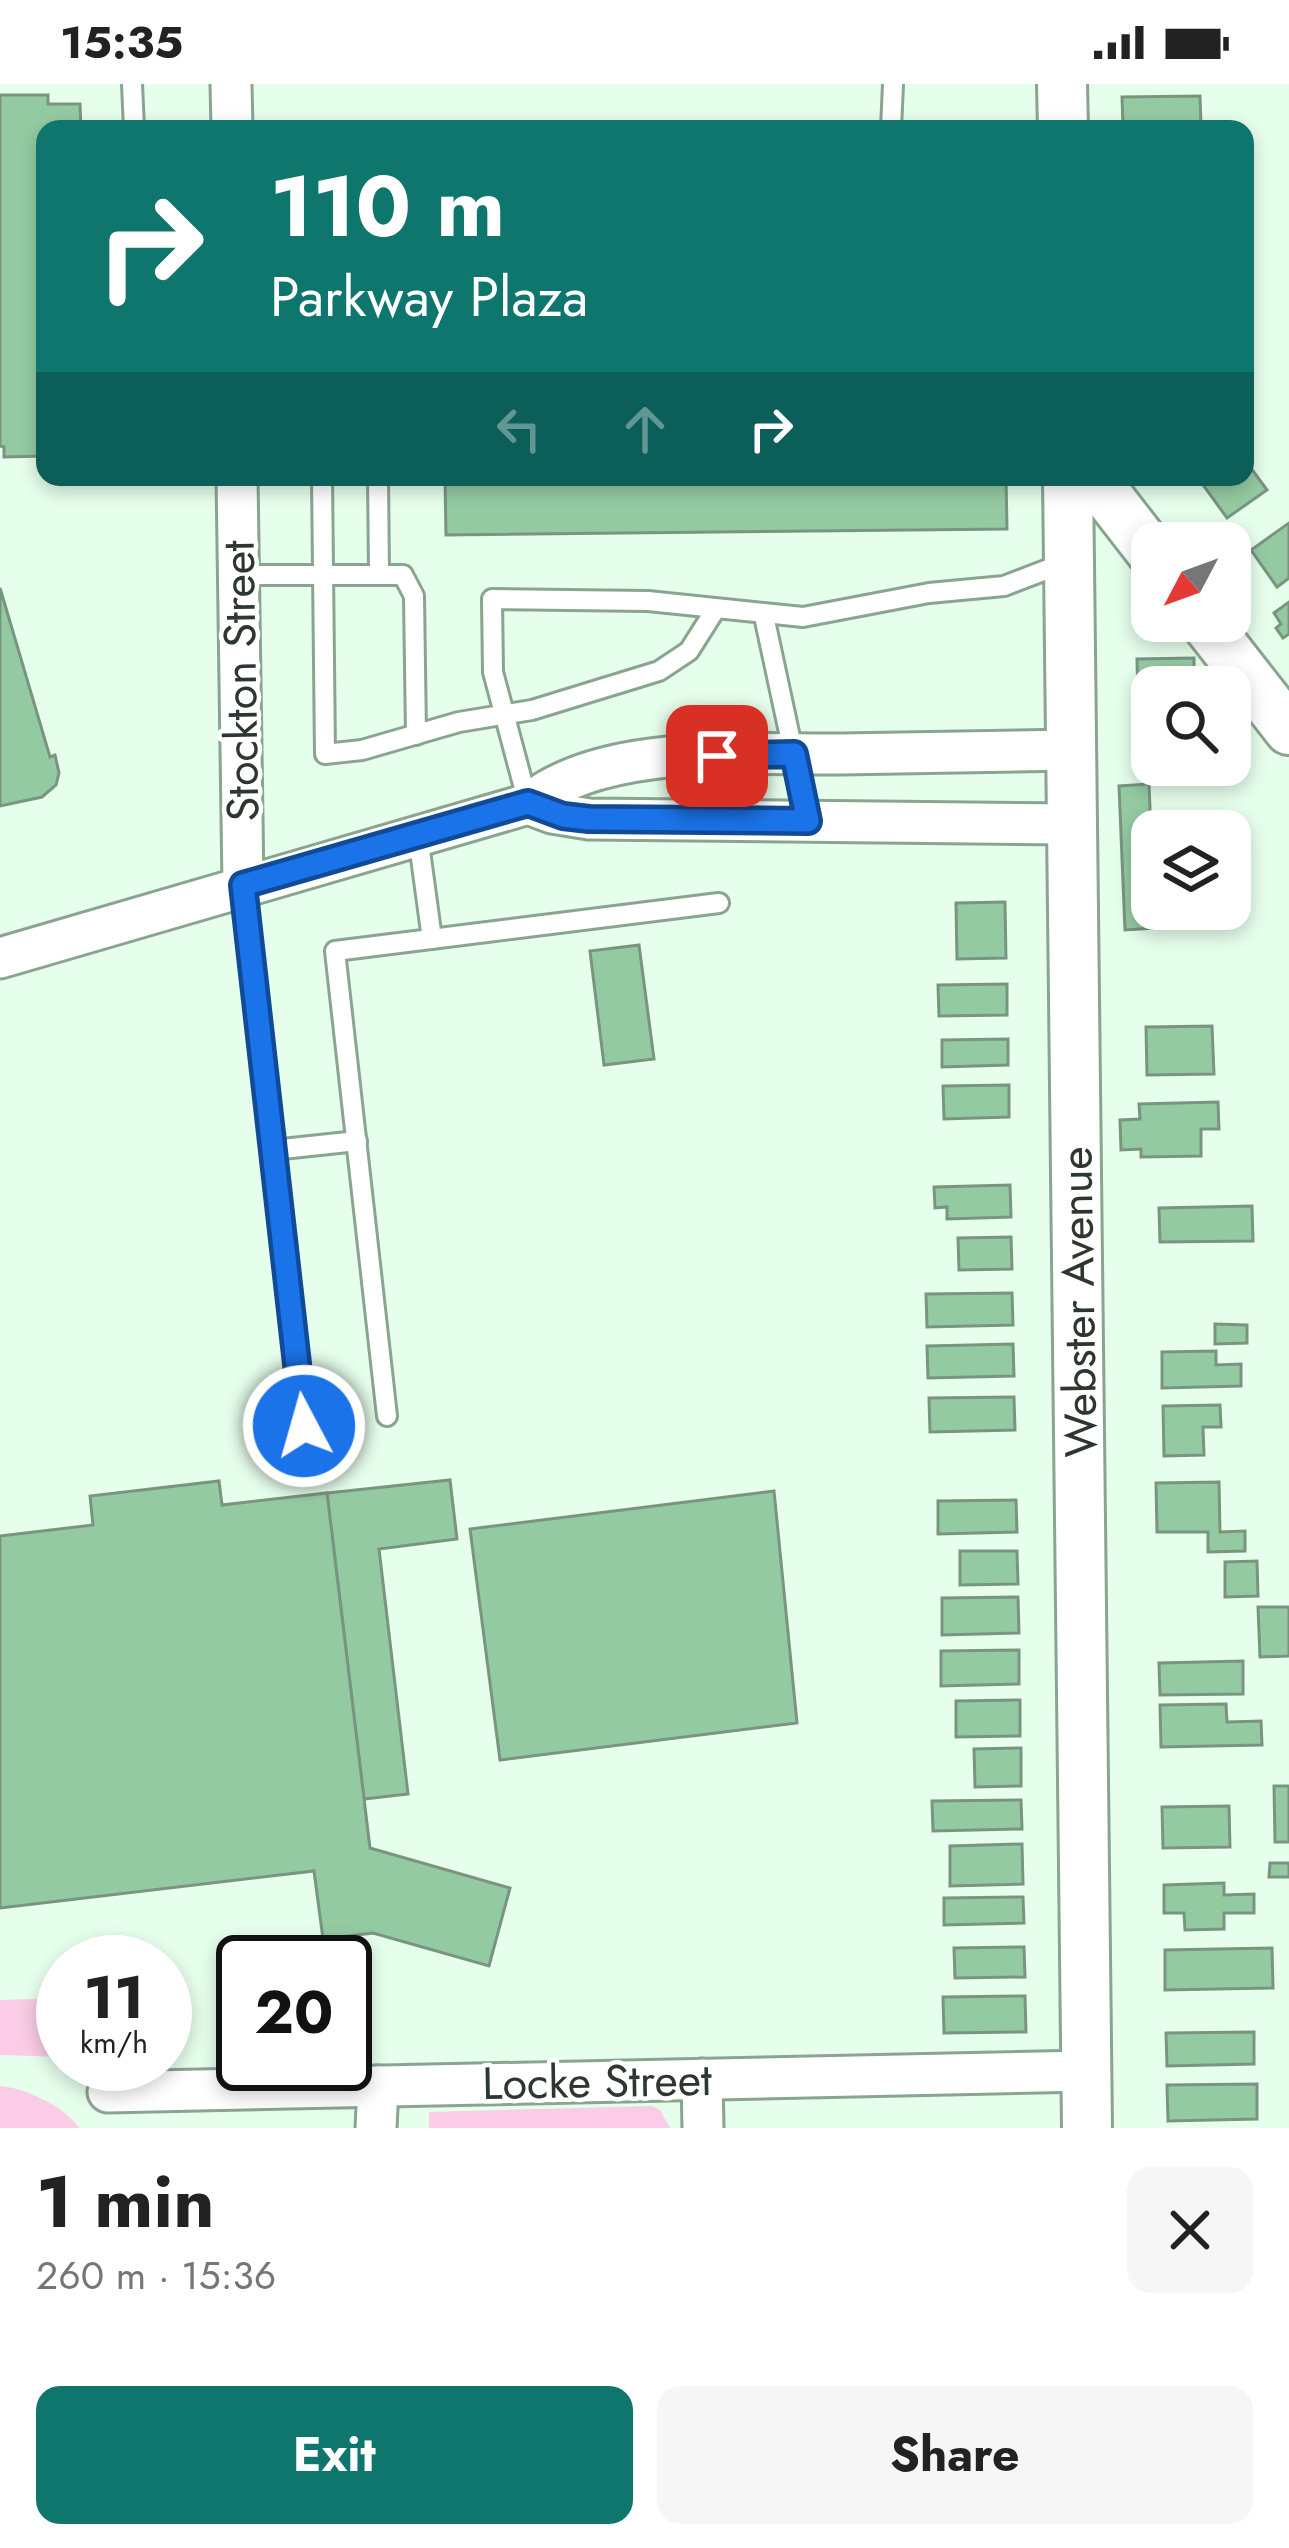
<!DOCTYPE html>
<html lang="en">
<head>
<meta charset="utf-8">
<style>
	body { margin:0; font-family:Jost,sans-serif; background:#f6f6f6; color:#222; height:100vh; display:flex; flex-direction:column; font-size:45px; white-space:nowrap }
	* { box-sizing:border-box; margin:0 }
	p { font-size:39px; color:#767676 }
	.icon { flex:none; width:66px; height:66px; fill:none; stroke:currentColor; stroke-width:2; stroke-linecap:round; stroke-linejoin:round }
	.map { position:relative; height:2044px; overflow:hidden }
	.side { display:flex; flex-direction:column; background:#fff; flex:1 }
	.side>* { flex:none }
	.guide { position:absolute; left:36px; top:36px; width:1218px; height:366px; border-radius:24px; box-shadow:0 6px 18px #0003; background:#0f766e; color:#fff; overflow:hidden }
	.needle { width:78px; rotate:229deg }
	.buttons { position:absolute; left:1131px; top:438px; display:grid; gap:24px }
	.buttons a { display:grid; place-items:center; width:120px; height:120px; border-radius:24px; background:#fff; box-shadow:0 6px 18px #0003; font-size:60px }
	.speed { position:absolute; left:36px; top:1851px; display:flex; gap:24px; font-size:60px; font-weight:700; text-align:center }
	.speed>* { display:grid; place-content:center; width:156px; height:156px; border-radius:50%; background:#fff; box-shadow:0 6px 18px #0003; line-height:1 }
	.speed small { font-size:30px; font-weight:400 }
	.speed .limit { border:6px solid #111; border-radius:18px; background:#fff; color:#111 }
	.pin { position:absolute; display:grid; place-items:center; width:102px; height:102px; color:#fff; margin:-51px; border-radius:24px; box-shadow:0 6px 18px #0006 }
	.me { position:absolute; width:132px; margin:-66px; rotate:354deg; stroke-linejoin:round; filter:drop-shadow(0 0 9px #0008) }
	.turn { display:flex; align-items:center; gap:42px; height:252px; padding:0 36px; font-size:54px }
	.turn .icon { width:156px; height:156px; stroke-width:2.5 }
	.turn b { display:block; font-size:84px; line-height:102px }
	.lanes { display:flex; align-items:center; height:114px; padding:0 36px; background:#0003; justify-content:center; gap:60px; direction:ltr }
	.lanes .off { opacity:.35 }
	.round { display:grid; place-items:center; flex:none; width:126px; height:126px; border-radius:24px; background:#f6f6f6 }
	.overview { display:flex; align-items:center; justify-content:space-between; height:204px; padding:0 36px }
	h1 { font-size:72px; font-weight:700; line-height:90px }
	.cta { display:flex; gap:24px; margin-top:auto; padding:24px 36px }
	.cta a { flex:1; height:138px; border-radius:24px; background:#0f766e; color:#fff; font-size:48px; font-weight:700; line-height:138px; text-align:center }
	.cta a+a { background:#f6f6f6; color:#222 }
	.status { display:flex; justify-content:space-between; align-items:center; height:84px; padding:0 60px; background:#fff; direction:ltr }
	.status svg { height:33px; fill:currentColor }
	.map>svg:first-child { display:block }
	.green { fill:#facce5 }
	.building { fill:#94caa2; stroke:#799580; stroke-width:3 }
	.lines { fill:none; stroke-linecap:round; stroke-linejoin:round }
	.service-casing { stroke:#89a590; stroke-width:24 }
	.minor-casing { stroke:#89a590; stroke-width:45 }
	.tertiary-casing { stroke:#89a590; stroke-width:54 }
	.service { stroke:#fff; stroke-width:18 }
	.minor { stroke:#fff; stroke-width:39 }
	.tertiary { stroke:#fff; stroke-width:48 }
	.route-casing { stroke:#114b97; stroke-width:30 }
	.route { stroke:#1a73e8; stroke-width:21 }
	.labels { text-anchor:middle; stroke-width:9; stroke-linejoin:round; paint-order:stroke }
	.street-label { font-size:45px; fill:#2c372e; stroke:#fff }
</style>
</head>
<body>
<div class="status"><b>15:35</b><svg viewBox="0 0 49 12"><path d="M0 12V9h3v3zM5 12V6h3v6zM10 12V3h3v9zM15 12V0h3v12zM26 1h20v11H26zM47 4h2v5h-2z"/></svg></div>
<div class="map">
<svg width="1289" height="2044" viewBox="0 0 1289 2044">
	<rect width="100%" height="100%" fill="#e6feec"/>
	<!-- green -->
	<g class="green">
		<path d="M63 1914V1973L0 1971V1916Z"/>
		<path d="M0 2002C26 2004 65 2023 79 2044H0Z"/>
		<path d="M652 2022 660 2026 670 2044H429V2028Z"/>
	</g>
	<!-- building -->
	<g class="building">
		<path d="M0 11H48V20H80L81 45H45V372L4 373V363L0 362Z"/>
		<path d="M1200 12 1201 41 1123 42 1122 13Z"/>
		<path d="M1245 376 1267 406 1227 434 1201 398 1208 393H1245Z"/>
		<path d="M445 393H1006L1007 445 446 451Z"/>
		<path d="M1289 439V494L1277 503 1251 466Z"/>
		<path d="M0 504 50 673 55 671 59 689 56 701 42 713 0 722Z"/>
		<path d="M1289 518V550L1283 554 1276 544 1281 540 1274 529Z"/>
		<path d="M1194 574V603H1152V658H1139L1137 575Z"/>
		<path d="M1149 700 1155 844 1125 846 1119 702Z"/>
		<path d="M1005 818 1006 874 957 875 956 819Z"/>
		<path d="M639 861 654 975 604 981 590 867Z"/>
		<path d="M1007 900V931L939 932 938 901Z"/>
		<path d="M1212 942 1214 990 1147 991 1146 943Z"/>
		<path d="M1008 955V981L942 983V956Z"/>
		<path d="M1009 1001V1033L944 1035 943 1002Z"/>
		<path d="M1218 1018 1219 1045H1201V1072L1141 1073V1065L1121 1066 1120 1036 1140 1035 1139 1020Z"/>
		<path d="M1010 1101 1011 1133 947 1135V1123L935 1124 934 1103Z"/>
		<path d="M1252 1122 1253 1157 1160 1158 1159 1124Z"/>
		<path d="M1011 1153 1012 1185 959 1186 958 1154Z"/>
		<path d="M1012 1209 1013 1241 927 1243 926 1210Z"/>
		<path d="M1215 1240 1247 1241V1259L1215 1260Z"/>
		<path d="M1013 1260 1014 1292 928 1294 927 1262Z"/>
		<path d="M1216 1267V1281L1241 1280V1302L1162 1304V1268Z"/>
		<path d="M1014 1313 1015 1346 930 1348 929 1314Z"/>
		<path d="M1220 1321 1221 1343H1203L1204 1371 1164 1372 1163 1322Z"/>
		<path d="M450 1396 457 1455 379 1465 408 1710 364 1715 327 1409Z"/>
		<path d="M219 1397 222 1421 327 1409 370 1764 510 1804 489 1882 373 1849 323 1855 314 1787 0 1824V1452L93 1441 90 1412Z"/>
		<path d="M1219 1398 1220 1448 1245 1447V1467L1208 1468V1448H1157L1156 1399Z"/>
		<path d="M774 1407 797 1639 500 1676 470 1445Z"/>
		<path d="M1016 1416 1017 1448 938 1450V1417Z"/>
		<path d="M960 1467H1017L1018 1500 960 1501Z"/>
		<path d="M1257 1477 1258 1512 1225 1513V1478Z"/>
		<path d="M1018 1513 1019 1549 942 1551V1514Z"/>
		<path d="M1258 1523H1289V1572L1260 1573Z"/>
		<path d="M1019 1566V1600L941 1602V1567Z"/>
		<path d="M1243 1577V1610L1160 1611 1159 1579Z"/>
		<path d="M1020 1616V1652L956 1653V1617Z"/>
		<path d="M1226 1620 1227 1638 1261 1637 1262 1661 1161 1663 1160 1621Z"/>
		<path d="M1021 1664V1702L975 1703 974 1665Z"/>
		<path d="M1274 1702H1289V1758H1275Z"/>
		<path d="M1021 1716 1022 1745 933 1747 932 1717Z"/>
		<path d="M1229 1722 1230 1763 1163 1764 1162 1723Z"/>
		<path d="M1022 1760 1023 1800 950 1802V1762Z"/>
		<path d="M1270 1779H1289V1793H1269Z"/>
		<path d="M1224 1799V1811L1254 1810V1829H1224V1845L1185 1846 1184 1829H1164V1801Z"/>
		<path d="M1023 1813 1024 1839 944 1841V1814Z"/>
		<path d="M1024 1863 1025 1893 955 1894 954 1864Z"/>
		<path d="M1272 1864 1273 1904 1165 1906V1866Z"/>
		<path d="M1025 1912 1026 1948 944 1949 943 1913Z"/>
		<path d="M1254 1948V1980L1167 1982 1166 1949Z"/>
		<path d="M1257 2000V2035L1168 2037 1167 2001Z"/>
	</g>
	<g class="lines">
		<!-- service casing -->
		<g class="service-casing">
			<g id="service">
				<path d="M132 0 134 45"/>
				<path d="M891 45 893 0"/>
				<path d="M322 393 325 670 362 666 459 638 532 626 659 587 689 567 715 526"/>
				<path d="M378 393 379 488"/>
				<path d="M239 491H403L414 512 416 651"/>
				<path d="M764 532 808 737"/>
				<path d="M528 719 493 588 492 515 648 517 803 533 929 509 1004 502 1064 479"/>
				<path d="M418 752 432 855"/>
				<path d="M243 801 304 1342"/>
				<path d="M273 1066 357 1057"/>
				<path d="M387 1332 335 867 719 819"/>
			</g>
		</g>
		<!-- minor casing -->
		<g class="minor-casing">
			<g id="minor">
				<path d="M231 0 232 45"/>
				<path d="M237 393 243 801"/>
				<path d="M528 720 552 729 589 735 1072 740"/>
				<path d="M0 874 528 720C603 658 748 671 841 670 917 668 994 667 1071 666"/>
				<path d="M702 1995 703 2044"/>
				<path d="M108 2008 1087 1987"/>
				<path d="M376 2044 378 2002"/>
			</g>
		</g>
		<!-- tertiary casing -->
		<g class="tertiary-casing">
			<g id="tertiary">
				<path d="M1062 0 1063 45"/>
				<path d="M1068 393 1087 2044"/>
				<path d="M1093 393 1152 469"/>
				<path d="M1204 537 1289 646"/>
			</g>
		</g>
		<!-- service -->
		<use href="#service" class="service"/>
		<!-- minor -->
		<use href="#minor" class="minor"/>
		<!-- tertiary -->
		<use href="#tertiary" class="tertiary"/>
	</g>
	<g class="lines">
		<!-- route casing -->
		<g class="route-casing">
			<path id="route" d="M304 1342 243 801 528 719 563 732 589 735 808 737 794 670 717 672"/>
		</g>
		<!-- route -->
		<use href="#route" class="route"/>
	</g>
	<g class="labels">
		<!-- street labels -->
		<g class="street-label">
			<text transform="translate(240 597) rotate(-91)" y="16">Stockton Street</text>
			<text transform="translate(1078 1218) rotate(-91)" y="16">Webster Avenue</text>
			<text transform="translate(597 1997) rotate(-1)" y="16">Locke Street</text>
		</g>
	</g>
</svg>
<div class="buttons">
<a><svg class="needle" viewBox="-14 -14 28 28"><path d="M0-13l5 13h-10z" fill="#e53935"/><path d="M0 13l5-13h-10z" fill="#767676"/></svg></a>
<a><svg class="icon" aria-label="search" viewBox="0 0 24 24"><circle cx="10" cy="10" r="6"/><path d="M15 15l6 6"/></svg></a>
<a><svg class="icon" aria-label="layers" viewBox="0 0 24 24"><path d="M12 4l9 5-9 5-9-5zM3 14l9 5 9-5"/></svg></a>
</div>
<div class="speed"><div>11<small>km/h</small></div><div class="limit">20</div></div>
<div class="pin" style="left:717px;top:672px;background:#d93025"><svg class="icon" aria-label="arrive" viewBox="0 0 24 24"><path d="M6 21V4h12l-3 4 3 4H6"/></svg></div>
<svg class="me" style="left:304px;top:1342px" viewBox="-20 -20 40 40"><circle r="17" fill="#1a73e8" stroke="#fff" stroke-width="3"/><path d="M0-11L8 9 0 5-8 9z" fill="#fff"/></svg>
<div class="guide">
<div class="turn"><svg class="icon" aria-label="right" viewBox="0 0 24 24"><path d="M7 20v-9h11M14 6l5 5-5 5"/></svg><div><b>110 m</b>Parkway Plaza</div></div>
<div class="lanes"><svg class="icon off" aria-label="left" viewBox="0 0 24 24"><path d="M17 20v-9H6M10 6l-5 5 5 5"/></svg><svg class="icon off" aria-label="ahead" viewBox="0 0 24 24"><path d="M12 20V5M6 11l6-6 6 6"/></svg><svg class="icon" aria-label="right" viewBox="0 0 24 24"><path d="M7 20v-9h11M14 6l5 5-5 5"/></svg></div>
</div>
</div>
<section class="side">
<div class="overview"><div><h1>1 min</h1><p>260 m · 15:36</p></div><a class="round"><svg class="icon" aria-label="close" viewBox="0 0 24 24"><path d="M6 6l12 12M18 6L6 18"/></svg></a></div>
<div class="cta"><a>Exit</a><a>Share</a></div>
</section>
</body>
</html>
